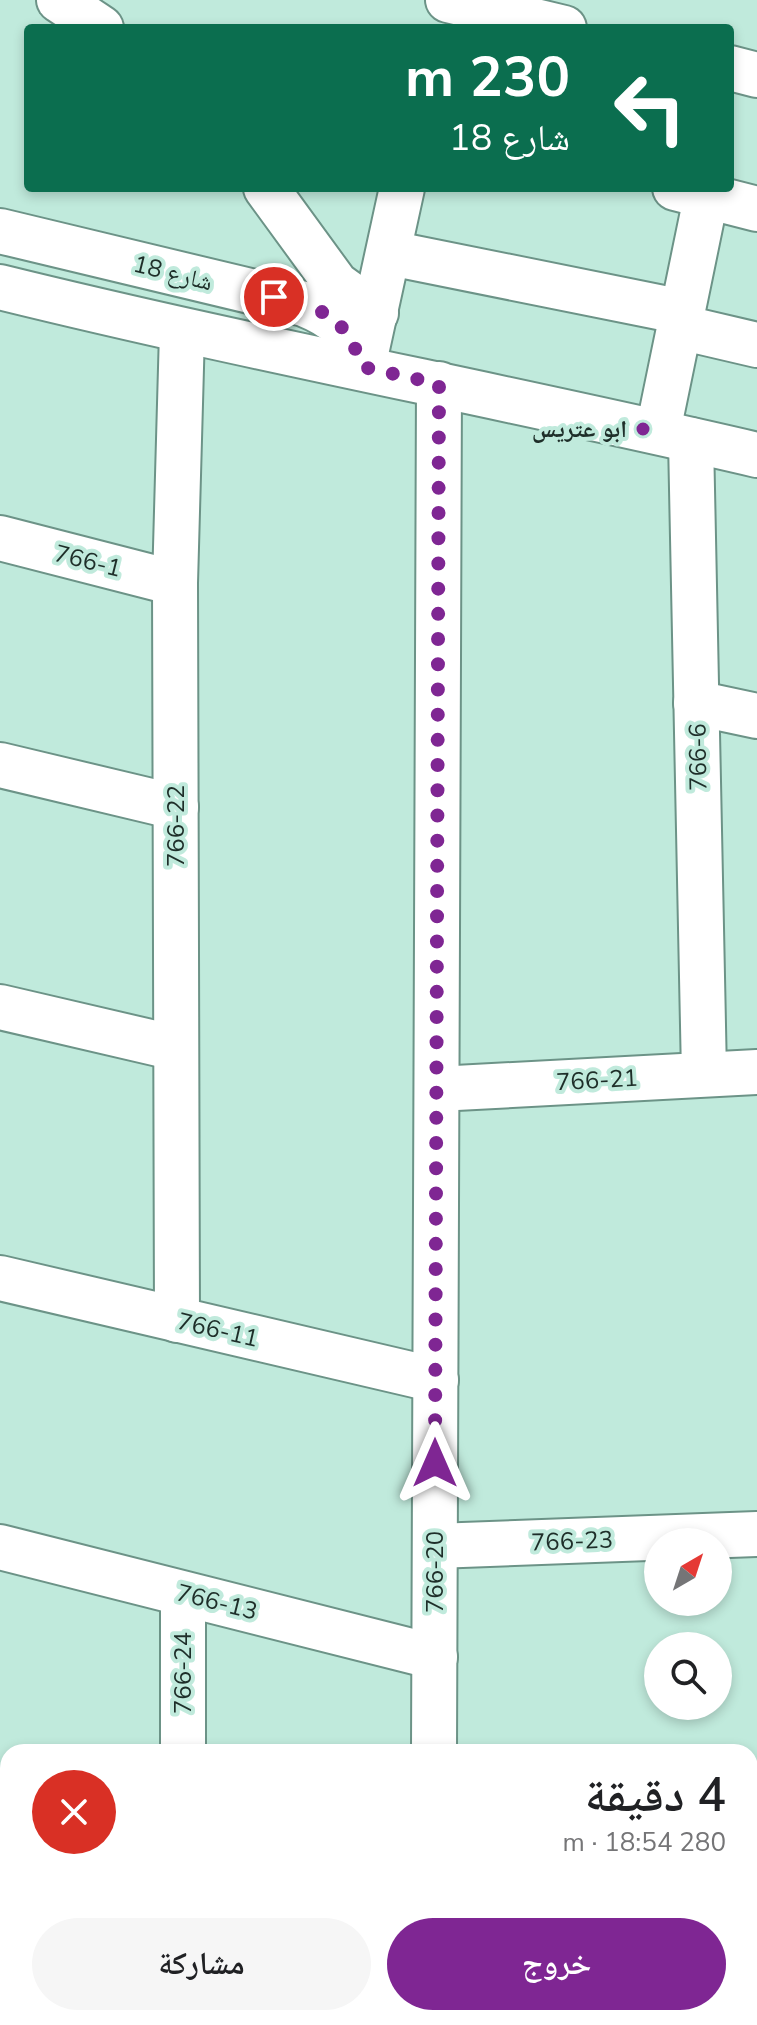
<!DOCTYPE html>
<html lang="ar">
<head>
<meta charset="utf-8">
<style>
	body { margin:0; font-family:"Nunito Sans","Noto Naskh Arabic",sans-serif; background:#f6f6f6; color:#202124; direction:rtl; height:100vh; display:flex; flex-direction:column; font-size:30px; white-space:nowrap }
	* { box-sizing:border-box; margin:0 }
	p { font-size:26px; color:#757577 }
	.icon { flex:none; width:44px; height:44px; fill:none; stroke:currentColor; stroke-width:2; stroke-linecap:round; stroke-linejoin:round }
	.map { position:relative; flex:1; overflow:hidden; direction:ltr }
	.details { position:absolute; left:0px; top:1744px; width:758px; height:282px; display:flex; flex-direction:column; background:#fff; border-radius:24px 24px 0 0; box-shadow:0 4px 12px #0003; direction:rtl }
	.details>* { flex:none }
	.hud { position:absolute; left:24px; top:24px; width:710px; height:168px; border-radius:8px; box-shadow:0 4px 12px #0003; direction:rtl; background:#0b6e4f; color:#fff; overflow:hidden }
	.needle { width:52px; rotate:39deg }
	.tools { position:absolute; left:644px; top:1528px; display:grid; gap:16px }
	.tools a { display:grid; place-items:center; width:88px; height:88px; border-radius:50%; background:#fff; box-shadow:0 4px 12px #0003; font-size:40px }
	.pin { position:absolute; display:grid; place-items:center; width:68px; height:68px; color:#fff; margin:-34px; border:4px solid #fff; border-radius:50%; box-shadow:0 2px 8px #0007 }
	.me { position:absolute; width:88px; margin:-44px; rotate:0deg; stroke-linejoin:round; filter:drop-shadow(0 0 6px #0008) }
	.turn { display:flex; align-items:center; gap:28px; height:168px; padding:0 32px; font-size:36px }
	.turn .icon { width:104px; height:104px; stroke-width:2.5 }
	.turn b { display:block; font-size:56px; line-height:68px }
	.round { display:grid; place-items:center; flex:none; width:84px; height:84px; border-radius:42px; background:#f6f6f6 }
	.head { display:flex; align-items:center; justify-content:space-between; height:136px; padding:0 32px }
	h1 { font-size:48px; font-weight:600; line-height:60px }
	.button { display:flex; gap:16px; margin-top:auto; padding:16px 32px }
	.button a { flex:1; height:92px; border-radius:48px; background:#7f2693; color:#fff; font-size:32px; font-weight:600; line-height:92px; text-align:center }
	.button a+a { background:#f6f6f6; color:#202124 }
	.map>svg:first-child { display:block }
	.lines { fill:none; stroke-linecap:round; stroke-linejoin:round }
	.minor-casing { stroke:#6c9387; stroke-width:48 }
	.minor { stroke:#fff; stroke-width:44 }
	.route { stroke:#7f2693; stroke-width:14; stroke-dasharray:0 25.2 }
	.poi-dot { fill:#7f2693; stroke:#c0eadc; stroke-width:3 }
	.labels { text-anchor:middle; stroke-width:8; stroke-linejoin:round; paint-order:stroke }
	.street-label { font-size:24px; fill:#1e2e29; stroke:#c0eadc }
	.poi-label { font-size:24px; font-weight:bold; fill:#1e2e29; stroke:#c0eadc; text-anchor:end }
</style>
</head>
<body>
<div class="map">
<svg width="757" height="2025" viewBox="0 0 757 2025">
	<rect width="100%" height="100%" fill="#c0eadc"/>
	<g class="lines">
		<!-- minor casing -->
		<g class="minor-casing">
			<g id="minor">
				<path d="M59 0 101 28"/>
				<path d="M448 0 564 28"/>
				<path d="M730 68 757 75"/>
				<path d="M266 188 336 284 376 313"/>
				<path d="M675 188 757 209"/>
				<path d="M0 231 304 304C341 319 349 331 363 367"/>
				<path d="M390 253 683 312"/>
				<path d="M0 287C251 349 505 396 757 455"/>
				<path d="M680 327 757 345"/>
				<path d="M363 367 402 188"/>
				<path d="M658 431 708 188"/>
				<path d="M691 440 704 1074"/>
				<path d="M0 538 175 583"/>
				<path d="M696 703 757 716"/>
				<path d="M0 765 176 807"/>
				<path d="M0 1007 176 1048"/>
				<path d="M437 1089 757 1072"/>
				<path d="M0 1278 436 1380"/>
				<path d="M177 1320 175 583 182 332"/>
				<path d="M435 1546 757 1534"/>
				<path d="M0 1547 435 1657"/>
				<path d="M183 1752V1594"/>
				<path d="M434 1752 439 384"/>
				<path d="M750 1786H757"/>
				<path d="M182 2025V2018"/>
				<path d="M433 2025V2018"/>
				<path d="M695 2025V2018"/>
			</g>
		</g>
		<!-- minor -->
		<use href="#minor" class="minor"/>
	</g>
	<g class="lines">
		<!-- route -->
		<path class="route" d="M274 297C327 310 343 315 363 367L439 384 435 1463"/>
	</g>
	<!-- markers -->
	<circle class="poi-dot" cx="643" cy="429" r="8"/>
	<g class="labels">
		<!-- street labels -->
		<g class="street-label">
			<text transform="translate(173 273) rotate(14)" y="8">شارع 18</text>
			<text transform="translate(88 561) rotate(14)" y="8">766-1</text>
			<text transform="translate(698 757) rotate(-91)" y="8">766-6</text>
			<text transform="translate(176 826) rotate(-90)" y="8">766-22</text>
			<text transform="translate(597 1080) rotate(-3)" y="8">766-21</text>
			<text transform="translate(218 1330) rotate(13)" y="8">766-11</text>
			<text transform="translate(572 1541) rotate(-2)" y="8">766-23</text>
			<text transform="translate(435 1572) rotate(-90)" y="8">766-20</text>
			<text transform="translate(217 1602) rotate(14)" y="8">766-13</text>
			<text transform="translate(183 1673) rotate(-90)" y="8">766-24</text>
		</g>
		<!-- poi labels -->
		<g class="poi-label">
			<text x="627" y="437">ابو عتريس</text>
		</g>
	</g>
</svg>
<div class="tools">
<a><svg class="needle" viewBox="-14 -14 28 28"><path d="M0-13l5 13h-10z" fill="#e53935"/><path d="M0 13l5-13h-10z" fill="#757577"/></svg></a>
<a><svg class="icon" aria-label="search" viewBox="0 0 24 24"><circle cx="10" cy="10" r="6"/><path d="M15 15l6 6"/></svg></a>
</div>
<div class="pin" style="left:274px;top:297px;background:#d93025"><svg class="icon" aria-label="arrive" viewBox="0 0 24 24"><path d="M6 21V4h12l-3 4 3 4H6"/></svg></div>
<svg class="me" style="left:435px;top:1463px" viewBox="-20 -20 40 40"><path d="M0-17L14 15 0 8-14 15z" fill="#7f2693" stroke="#fff" stroke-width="4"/></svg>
<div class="hud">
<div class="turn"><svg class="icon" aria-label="left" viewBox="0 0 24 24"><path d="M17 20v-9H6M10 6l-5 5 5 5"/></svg><div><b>230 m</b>شارع 18</div></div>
</div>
<section class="details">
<div class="head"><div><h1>4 دقيقة</h1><p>280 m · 18:54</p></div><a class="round" style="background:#d93025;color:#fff"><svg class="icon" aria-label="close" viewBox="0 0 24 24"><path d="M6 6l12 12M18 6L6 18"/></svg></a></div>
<div class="button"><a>خروج</a><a>مشاركة</a></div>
</section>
</div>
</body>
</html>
